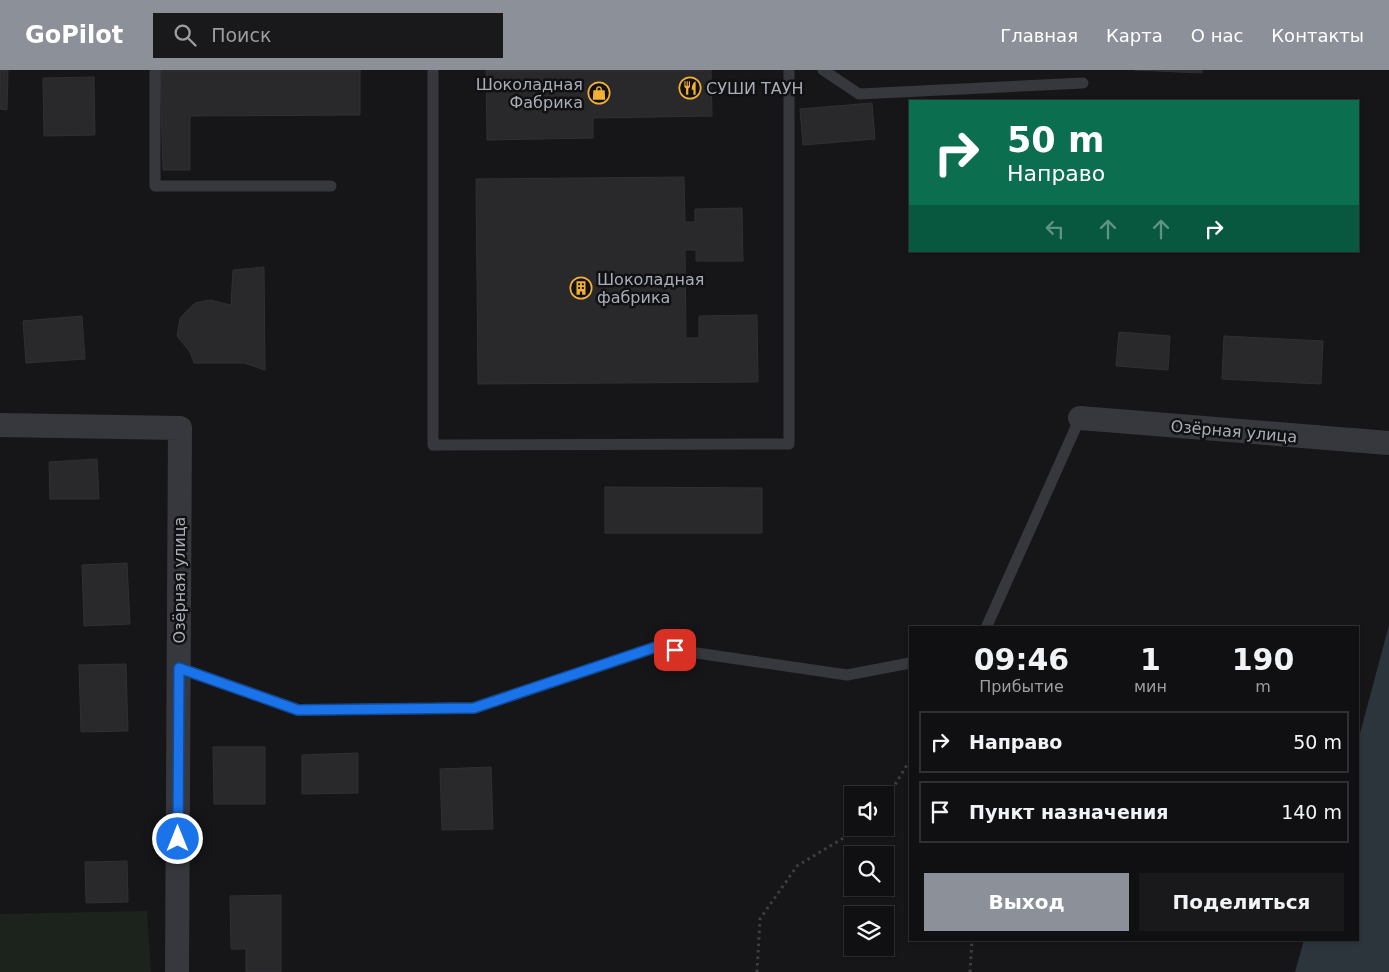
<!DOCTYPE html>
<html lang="ru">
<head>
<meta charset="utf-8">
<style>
	body { margin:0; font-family:"DejaVu Sans",sans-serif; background:#19191b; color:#f1f3f6; height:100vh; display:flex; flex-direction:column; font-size:19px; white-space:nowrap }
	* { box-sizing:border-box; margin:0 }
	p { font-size:16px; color:#9c9d9f }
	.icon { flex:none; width:28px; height:28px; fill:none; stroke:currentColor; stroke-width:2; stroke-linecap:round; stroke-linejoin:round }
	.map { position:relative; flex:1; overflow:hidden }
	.sheet { position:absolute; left:909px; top:556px; width:450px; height:315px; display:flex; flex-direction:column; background:#101012; border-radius:0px; box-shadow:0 1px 4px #0004,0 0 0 1px #303032 }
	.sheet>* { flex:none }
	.banner { position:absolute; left:909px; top:30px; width:450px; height:152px; border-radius:0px; box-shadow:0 1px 4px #0004,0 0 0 1px #303032; background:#0b6e4f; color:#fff; overflow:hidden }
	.controls { position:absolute; left:844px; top:716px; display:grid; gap:10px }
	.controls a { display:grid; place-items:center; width:50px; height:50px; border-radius:0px; background:#101012; box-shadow:0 1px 4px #0004,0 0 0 1px #303032; font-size:25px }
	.pin { position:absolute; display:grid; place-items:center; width:42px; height:42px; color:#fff; margin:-21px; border-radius:10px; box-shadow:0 2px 8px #0006 }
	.me { position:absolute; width:55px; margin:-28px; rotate:0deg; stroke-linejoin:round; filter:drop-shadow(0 0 4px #0008) }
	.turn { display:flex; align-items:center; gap:18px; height:105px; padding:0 15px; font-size:22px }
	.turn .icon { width:65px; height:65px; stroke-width:2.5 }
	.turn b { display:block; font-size:35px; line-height:42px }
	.lanes { display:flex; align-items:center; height:48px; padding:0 15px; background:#0003; justify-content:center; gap:25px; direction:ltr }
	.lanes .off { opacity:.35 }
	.eta { display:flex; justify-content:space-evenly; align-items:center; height:85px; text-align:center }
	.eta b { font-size:30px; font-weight:700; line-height:35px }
	.button { display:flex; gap:10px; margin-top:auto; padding:10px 15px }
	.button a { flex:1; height:58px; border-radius:0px; background:#8c9099; color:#fff; font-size:20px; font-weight:700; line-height:58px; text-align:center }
	.button a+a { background:#19191b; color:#f1f3f6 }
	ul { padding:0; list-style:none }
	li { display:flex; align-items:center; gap:15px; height:62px; margin:0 10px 8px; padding:0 5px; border:2px solid #303032; border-radius:0px }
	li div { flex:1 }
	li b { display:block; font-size:19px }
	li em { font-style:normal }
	header { display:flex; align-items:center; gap:30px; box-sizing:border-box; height:70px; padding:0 25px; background:#8c9099; color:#fff }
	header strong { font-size:24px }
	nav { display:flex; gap:28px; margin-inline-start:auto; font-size:18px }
	.search { width:350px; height:45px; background:#19191b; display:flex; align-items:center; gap:12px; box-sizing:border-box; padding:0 18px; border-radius:0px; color:#9c9d9f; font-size:19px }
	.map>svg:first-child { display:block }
	.green { fill:#1c231d }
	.water { fill:#2c353c }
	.building { fill:#29292c; stroke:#303034 }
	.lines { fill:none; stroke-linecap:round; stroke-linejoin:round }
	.path { stroke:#3d3f44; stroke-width:3; stroke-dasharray:2.5 4; stroke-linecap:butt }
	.service { stroke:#37383d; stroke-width:11 }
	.minor { stroke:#37383d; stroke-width:24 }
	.route-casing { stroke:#114b97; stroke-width:12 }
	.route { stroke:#1a73e8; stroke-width:9 }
	.labels { text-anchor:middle; stroke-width:5; stroke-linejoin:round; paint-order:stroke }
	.poi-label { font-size:16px; fill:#a8adb8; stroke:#111113; text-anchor:start }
	.street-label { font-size:16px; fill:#a8adb8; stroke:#111113 }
</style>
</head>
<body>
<header>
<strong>GoPilot</strong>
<div class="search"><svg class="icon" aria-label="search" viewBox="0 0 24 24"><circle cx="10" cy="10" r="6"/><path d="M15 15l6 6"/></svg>Поиск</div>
<nav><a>Главная</a><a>Карта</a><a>О нас</a><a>Контакты</a></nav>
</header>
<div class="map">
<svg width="1389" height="902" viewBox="0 0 1389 902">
	<rect width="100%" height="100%" fill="#161618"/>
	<!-- green -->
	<path class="green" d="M147 841 151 902H0V844Z"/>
	<!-- water -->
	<path class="water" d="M1389 555V902H1295L1304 870H1358V671Z"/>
	<!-- building -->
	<g class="building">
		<path d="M0 0H8L7 40 0 39Z"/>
		<path d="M160 0H360V45L190 46V100H163Z"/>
		<path d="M486 0H711L712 46 593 48V68L487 70Z"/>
		<path d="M1135 0H1202V3Z"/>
		<path d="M94 7 95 65 44 66 43 8Z"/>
		<path d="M872 33 875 69 803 75 800 39Z"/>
		<path d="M684 107 685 152H695V139L742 138 743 191H696V180H685L686 268H699V246L757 245 758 312 478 314 476 109Z"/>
		<path d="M264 197 265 300 244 293H194L190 282 177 266 180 248 195 233 210 230 231 235 233 200Z"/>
		<path d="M82 246 85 289 26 293 23 251Z"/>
		<path d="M1119 262 1170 266 1168 300 1116 296Z"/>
		<path d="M1224 266 1323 271 1321 314 1222 309Z"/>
		<path d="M97 389 99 429H50L49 392Z"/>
		<path d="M605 417 762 418V463H605Z"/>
		<path d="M127 493 130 554 84 556 82 495Z"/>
		<path d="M126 594 128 661 81 662 79 595Z"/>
		<path d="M213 677H265V734H214Z"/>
		<path d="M358 683V723L302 724V685Z"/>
		<path d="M491 697 493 759 442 760 440 699Z"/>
		<path d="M127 791 128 832 86 833 85 792Z"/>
		<path d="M281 825V902H246V879H231L230 826Z"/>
	</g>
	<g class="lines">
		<!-- path -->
		<g class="path">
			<path d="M885 731 910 690"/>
			<path d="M757 902 760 849 797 796 860 758"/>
			<path d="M970 902 972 870"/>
		</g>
		<!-- service -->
		<g class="service">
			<path d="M155 0V116H331"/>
			<path d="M433 0V375L789 374V0"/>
			<path d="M823 0 859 24 1083 13"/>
			<path d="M986 558 1080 348"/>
			<path d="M179 598 298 640 474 638 656 577 847 605 910 593"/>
		</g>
		<!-- minor -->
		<g class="minor">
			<path d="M1080 348 1389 373"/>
			<path d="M0 355 180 358 177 902"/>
		</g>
	</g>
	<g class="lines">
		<!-- route casing -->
		<g class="route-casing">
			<path id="route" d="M178 769 179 598 298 640 474 638 656 577 675 580"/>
		</g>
		<!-- route -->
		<use href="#route" class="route"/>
	</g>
	<!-- icons -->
	<defs>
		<g id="restaurant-ring" transform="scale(1.125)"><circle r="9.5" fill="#111113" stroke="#f2b134" stroke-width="1.5"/><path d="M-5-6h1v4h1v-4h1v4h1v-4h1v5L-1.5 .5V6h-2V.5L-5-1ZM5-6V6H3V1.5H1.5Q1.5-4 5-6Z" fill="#f2b134"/></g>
		<g id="shop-ring" transform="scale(1.125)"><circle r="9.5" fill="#111113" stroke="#f2b134" stroke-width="1.5"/><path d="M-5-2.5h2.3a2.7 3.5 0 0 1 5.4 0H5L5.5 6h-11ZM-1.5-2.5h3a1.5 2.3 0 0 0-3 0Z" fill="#f2b134"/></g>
		<g id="building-ring" transform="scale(1.125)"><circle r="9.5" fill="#111113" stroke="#f2b134" stroke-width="1.5"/><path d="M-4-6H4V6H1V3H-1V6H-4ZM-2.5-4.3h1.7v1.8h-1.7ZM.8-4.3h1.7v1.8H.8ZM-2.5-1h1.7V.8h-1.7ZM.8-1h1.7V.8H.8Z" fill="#f2b134"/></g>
	</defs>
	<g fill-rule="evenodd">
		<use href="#restaurant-ring" x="690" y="18"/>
		<use href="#shop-ring" x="599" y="23"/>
		<use href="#building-ring" x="581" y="218"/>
	</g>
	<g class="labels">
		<!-- poi labels -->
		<g class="poi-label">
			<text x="583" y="20" text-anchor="end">Шоколадная<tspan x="583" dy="18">Фабрика</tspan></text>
			<text x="706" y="24">СУШИ ТАУН</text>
			<text x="597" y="215">Шоколадная<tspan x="597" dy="18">фабрика</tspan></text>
		</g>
		<!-- street labels -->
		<g class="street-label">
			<text transform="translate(1234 361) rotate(5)" y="6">Озёрная улица</text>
			<text transform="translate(179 510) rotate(-90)" y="6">Озёрная улица</text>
		</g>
	</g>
</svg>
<div class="controls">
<a><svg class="icon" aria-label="sound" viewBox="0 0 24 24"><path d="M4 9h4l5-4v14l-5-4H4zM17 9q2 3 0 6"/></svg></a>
<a><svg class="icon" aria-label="search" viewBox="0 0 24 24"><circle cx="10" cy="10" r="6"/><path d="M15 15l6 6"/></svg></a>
<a><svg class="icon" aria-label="layers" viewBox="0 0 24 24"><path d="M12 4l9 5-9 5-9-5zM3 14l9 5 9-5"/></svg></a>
</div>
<div class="pin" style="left:675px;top:580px;background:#d93025"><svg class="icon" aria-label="arrive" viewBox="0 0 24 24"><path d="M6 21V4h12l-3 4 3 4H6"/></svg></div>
<svg class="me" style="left:178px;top:769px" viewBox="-20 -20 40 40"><circle r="17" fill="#1a73e8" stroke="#fff" stroke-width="3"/><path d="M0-11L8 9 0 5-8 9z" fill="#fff"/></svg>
<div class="banner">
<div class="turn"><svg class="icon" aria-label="right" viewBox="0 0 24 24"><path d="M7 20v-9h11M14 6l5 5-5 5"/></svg><div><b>50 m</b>Направо</div></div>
<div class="lanes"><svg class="icon off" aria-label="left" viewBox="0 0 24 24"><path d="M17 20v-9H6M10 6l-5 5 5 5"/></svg><svg class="icon off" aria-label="ahead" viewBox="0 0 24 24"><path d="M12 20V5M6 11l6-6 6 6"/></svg><svg class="icon off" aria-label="ahead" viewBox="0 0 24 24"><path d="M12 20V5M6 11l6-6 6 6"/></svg><svg class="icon" aria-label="right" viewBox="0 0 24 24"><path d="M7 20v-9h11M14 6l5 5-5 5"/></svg></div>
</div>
<section class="sheet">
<div class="eta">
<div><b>09:46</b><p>Прибытие</p></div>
<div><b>1</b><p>мин</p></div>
<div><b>190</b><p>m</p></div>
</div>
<ul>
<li><svg class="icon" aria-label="right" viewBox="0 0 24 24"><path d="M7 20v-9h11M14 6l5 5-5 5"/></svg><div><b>Направо</b></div><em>50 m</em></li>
<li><svg class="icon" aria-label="arrive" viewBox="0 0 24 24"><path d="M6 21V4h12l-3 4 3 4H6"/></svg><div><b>Пункт назначения</b></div><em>140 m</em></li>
</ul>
<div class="button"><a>Выход</a><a>Поделиться</a></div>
</section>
</div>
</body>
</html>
